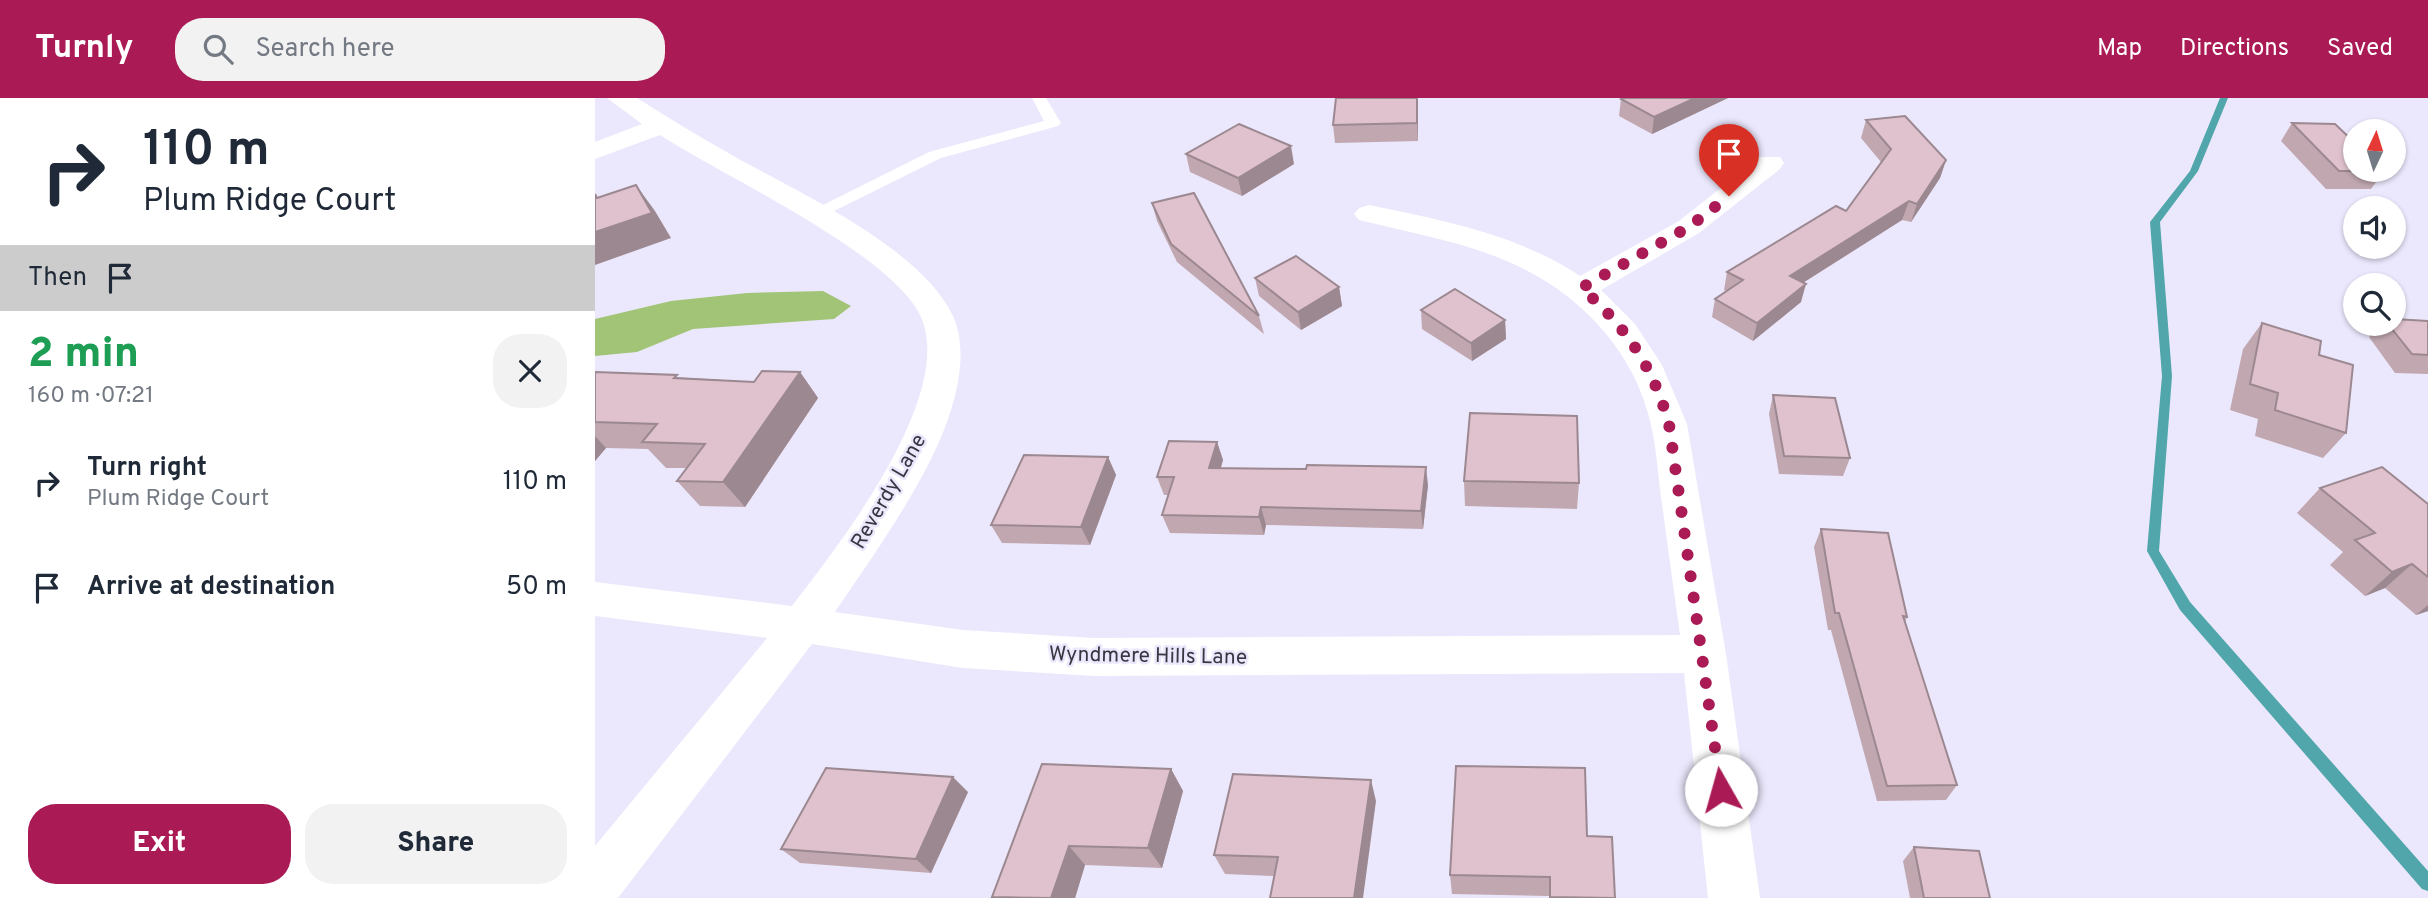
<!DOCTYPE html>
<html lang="en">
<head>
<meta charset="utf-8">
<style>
	body { margin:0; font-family:Overpass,sans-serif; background:#f2f2f3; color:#1f2937; height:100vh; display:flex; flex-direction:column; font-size:26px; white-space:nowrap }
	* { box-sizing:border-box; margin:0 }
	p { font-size:23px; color:#747a83 }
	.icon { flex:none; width:38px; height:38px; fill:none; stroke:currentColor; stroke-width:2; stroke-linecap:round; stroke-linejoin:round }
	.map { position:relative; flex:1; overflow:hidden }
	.drawer { display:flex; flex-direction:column; background:#fff; width:595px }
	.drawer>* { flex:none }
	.guide { background:#fff; color:#1f2937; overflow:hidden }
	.needle { width:46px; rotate:4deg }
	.controls { position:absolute; left:1748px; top:21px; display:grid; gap:14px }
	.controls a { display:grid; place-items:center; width:63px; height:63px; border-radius:50%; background:#fff; box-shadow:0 2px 5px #0004; font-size:35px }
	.pin { position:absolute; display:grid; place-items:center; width:60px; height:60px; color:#fff; margin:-72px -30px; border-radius:50% 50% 50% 0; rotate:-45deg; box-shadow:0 0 7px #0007 }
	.pin .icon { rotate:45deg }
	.me { position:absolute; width:77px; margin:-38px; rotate:353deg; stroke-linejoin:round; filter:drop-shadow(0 0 5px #0008) }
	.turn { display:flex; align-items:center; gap:24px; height:147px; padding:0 28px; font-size:32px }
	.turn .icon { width:91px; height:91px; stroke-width:2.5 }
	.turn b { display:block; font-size:49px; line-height:60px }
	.then { display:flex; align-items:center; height:66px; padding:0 28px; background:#0003; gap:14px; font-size:26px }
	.round { display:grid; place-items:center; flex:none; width:74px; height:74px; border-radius:28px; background:#f2f2f3 }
	.overview { display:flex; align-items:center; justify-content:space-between; height:119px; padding:0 28px }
	h1 { font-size:42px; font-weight:800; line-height:52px; color:#1e9e55 }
	.cta { display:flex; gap:14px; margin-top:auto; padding:14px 28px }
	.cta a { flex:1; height:80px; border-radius:28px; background:#aa1a54; color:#fff; font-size:28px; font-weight:800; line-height:80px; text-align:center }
	.cta a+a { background:#f2f2f3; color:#1f2937 }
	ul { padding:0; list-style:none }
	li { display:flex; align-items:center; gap:21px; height:105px; padding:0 28px }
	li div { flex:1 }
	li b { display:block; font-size:26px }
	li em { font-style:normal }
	header { display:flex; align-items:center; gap:42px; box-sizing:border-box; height:98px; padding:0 35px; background:#aa1a54; color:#fff }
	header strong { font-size:33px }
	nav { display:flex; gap:38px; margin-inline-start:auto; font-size:24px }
	.search { width:490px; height:63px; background:#f2f2f3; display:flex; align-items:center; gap:18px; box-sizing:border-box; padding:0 24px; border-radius:28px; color:#747a83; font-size:26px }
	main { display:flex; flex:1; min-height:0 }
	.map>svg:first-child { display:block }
	.forest { fill:#a2c476 }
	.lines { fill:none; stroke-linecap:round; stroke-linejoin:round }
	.stream { fill:#50a6aa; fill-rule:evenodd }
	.service { fill:#fff; fill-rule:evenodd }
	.minor { fill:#fff; fill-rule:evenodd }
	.wall { fill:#c0a7b0 }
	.shaded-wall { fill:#9c8890 }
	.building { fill:#dfc2cd; stroke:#9c8890; stroke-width:2 }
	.route { stroke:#aa1a54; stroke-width:12; stroke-dasharray:0 21.6 }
	.labels { text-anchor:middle; stroke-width:5; stroke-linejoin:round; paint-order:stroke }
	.street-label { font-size:21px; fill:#383640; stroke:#ebe8fd }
</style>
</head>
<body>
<header>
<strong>Turnly</strong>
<div class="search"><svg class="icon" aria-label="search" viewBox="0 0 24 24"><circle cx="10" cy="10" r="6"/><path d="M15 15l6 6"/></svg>Search here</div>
<nav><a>Map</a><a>Directions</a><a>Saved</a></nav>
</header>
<main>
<section class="drawer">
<div class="guide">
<div class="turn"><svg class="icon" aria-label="right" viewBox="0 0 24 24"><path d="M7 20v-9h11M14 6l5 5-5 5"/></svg><div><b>110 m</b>Plum Ridge Court</div></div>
<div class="then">Then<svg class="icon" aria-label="arrive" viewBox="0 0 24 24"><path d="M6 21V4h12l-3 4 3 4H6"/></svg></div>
</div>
<div class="overview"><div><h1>2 min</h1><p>160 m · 07:21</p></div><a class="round"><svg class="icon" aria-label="close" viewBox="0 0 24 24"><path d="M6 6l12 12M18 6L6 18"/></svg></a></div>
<ul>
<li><svg class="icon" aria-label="right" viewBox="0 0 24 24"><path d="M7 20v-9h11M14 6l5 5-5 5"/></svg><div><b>Turn right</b><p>Plum Ridge Court</p></div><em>110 m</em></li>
<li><svg class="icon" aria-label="arrive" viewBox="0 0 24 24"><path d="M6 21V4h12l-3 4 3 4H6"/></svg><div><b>Arrive at destination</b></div><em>50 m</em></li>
</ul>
<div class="cta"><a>Exit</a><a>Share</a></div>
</section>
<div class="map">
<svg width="1833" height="800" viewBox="0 0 1833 800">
	<rect width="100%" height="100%" fill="#ebe8fd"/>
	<!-- forest -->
	<path class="forest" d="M228 193 256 208 239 221 98 231 42 254 0 258V221L76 203 152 195Z"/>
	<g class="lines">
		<!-- stream -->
		<path class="stream" d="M1625 0H1633L1603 73 1565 124 1577 278 1564 453 1595 504 1833 773V793L1827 791 1585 512 1552 453 1567 278 1555 124 1595 73Z"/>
		<!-- service -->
		<path class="service" d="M437 0H451L466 25 463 28 346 60 225 120H213L210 116 334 54 449 23Z"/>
		<!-- minor -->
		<path class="minor" d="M12 0H42C75 21 108 41 142 60 206 96 326 150 358 218 371 247 365 283 356 312 336 378 279 456 240 514L368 532 499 540 1085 537C1079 494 1073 450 1067 406 1063 380 1062 353 1056 327 1039 249 979 190 907 161 860 142 812 134 764 122L759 116 764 110 774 107C845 122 923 136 985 178L1084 123 1165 59H1185L1189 65 1185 71 1104 135 1006 192 1040 226 1067 267 1092 326 1131 556 1165 800H1113L1089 575 499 578 368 570 217 546 23 800H0V748L172 540 0 518V484L197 508C243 448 363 296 325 217 294 154 128 78 65 37L0 61V44L47 26Z"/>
	</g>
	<!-- wall -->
	<g class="wall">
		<path d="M1028 0H1133L1057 36 1024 18 1026 1Z"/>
		<path d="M823 12V43L740 45 738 27Z"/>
		<path d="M1271 22 1351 62 1345 80 1316 124 1307 122 1208 185 1206 204 1158 243 1117 219 1120 201 1131 193 1129 192 1132 174 1251 113 1286 64 1266 40Z"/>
		<path d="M1697 25 1789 73 1776 91H1731L1686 43Z"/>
		<path d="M591 56 699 66 647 98 595 74Z"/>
		<path d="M557 105 664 218 669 236 582 164 562 123Z"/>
		<path d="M660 180 744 189 747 208 706 232 664 198Z"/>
		<path d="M826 212 910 222 911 241 877 263 827 231Z"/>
		<path d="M1833 223V276L1800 275 1774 239 1785 226H1799Z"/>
		<path d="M1667 225 1724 257 1751 335 1728 360 1660 338 1663 321 1635 312 1648 251Z"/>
		<path d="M0 274 159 284 205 274 223 300 150 409 105 408 82 383 91 370H71L53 351 11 350 0 363Z"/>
		<path d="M1178 297 1255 360 1248 378 1184 376 1174 316Z"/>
		<path d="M622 344 628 362 626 370 833 387 828 431 671 427 669 437 575 435 567 417 574 397H569L562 379Z"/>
		<path d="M513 359 521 377 495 447 407 445 396 427Z"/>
		<path d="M869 383 984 385 982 411 870 408Z"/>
		<path d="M1725 390 1833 406V513L1821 517 1790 490 1770 498 1735 467 1748 454 1702 415Z"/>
		<path d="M1226 431 1312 519 1310 524 1362 687 1351 702 1282 703 1236 532H1233L1219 449Z"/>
		<path d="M576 671 588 693 567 770 490 767 480 800H399L397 799Z"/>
		<path d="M373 694 336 775 205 765 186 751Z"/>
		<path d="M781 703 679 778 630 776 619 757Z"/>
		<path d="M992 738 1020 800H954V798L857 796 855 777Z"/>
		<path d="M1319 749 1395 800H1315L1308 763Z"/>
	</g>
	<!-- shaded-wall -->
	<g class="shaded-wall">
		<path d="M823 0V43L822 25Z"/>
		<path d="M1100 0H1133L1057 36 1059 19Z"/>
		<path d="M696 48 699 66 647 98 643 80Z"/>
		<path d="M1351 62 1345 80 1316 124 1322 106Z"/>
		<path d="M41 87 60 113 76 140 0 167V134Z"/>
		<path d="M1314 103 1307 122 1190 196 1195 178Z"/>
		<path d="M1211 186 1206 204 1158 243 1162 225Z"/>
		<path d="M744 189 747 208 706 232 703 214Z"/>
		<path d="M910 222 911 241 877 263 876 245Z"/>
		<path d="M205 274 223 300 150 409 128 384Z"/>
		<path d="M0 338 11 350 0 363Z"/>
		<path d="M622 344 628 362 620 388 614 370Z"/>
		<path d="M513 359 521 377 495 447 486 429Z"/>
		<path d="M831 369 833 387 828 431 826 413Z"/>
		<path d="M666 409 671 427 669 437 664 419Z"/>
		<path d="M1817 466 1790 490 1770 498 1797 474Z"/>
		<path d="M1833 507V513L1821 517Z"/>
		<path d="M576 671 588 693 567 770 553 750Z"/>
		<path d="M358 679 373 694 336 775 321 761Z"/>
		<path d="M776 682 781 703 768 800H759Z"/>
		<path d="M474 748 490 767 480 800H456Z"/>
	</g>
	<!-- building -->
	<g class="building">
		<path d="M741 0H822V25L738 27Z"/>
		<path d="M1028 0H1100L1059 19 1026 1Z"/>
		<path d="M1310 18 1351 62 1322 106 1314 103 1195 178 1211 186 1162 225 1120 201 1148 182 1132 174 1241 108 1251 113 1296 51 1271 22Z"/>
		<path d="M1697 25 1740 26 1760 45V72H1787L1789 73H1744Z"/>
		<path d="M644 26 696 48 643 80 591 56Z"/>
		<path d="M41 87 57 115 0 134V96L2 100Z"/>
		<path d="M599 95 664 218 576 146 557 105Z"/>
		<path d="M701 158 744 189 703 214 660 180Z"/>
		<path d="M860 191 910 222 876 245 826 212Z"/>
		<path d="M1799 221 1833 223V257L1817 256 1793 226H1799Z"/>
		<path d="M1667 225 1726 243 1724 257 1758 267 1751 335 1680 312 1683 295 1655 286Z"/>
		<path d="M167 273 205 274 128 384 82 383 110 346 47 344 62 326 0 324V274L82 277 79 280 159 284Z"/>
		<path d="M1178 297 1240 300 1255 360 1189 358Z"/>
		<path d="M875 315 982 318 984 385 869 383Z"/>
		<path d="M574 343 622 344 614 370 711 371 712 367 831 369 826 413 666 409 664 419 567 417 579 379H562Z"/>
		<path d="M429 357 513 359 486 429 396 427Z"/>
		<path d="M1787 369 1833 406V479L1817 466 1797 474 1760 442 1780 435 1725 390Z"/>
		<path d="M1226 431 1293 435 1312 519 1308 518 1362 687 1292 688 1244 515H1240Z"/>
		<path d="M447 666 576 671 553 750 474 748 456 800 397 799Z"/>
		<path d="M861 668 990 670 992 738 1017 739 1020 800 955 799V779L855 777Z"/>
		<path d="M231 670 358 679 321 761 186 751Z"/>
		<path d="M638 676 776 682 759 800H675L683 759 619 757Z"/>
		<path d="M1319 749 1384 753 1395 800H1329Z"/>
	</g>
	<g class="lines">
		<!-- route -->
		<path class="route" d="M1126 692 1074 326C1058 269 1031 228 986 190L1094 129 1134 98"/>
	</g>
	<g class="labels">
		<!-- street labels -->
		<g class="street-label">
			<text transform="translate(293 393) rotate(-60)" y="7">Reverdy Lane</text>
			<text transform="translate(553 557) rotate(1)" y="7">Wyndmere Hills Lane</text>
		</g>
	</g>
</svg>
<div class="controls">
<a><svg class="needle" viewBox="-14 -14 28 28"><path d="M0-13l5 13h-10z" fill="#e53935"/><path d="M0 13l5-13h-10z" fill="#747a83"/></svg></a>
<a><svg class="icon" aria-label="sound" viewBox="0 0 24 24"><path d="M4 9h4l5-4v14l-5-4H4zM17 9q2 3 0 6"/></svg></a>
<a><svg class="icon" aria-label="search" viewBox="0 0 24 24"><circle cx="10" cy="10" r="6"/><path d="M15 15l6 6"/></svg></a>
</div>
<div class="pin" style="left:1134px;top:98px;background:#d93025"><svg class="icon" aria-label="arrive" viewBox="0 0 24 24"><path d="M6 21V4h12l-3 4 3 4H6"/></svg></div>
<svg class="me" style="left:1126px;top:692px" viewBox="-20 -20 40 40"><circle r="19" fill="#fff"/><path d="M0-13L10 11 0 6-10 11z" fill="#aa1a54"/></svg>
</div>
</main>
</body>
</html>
